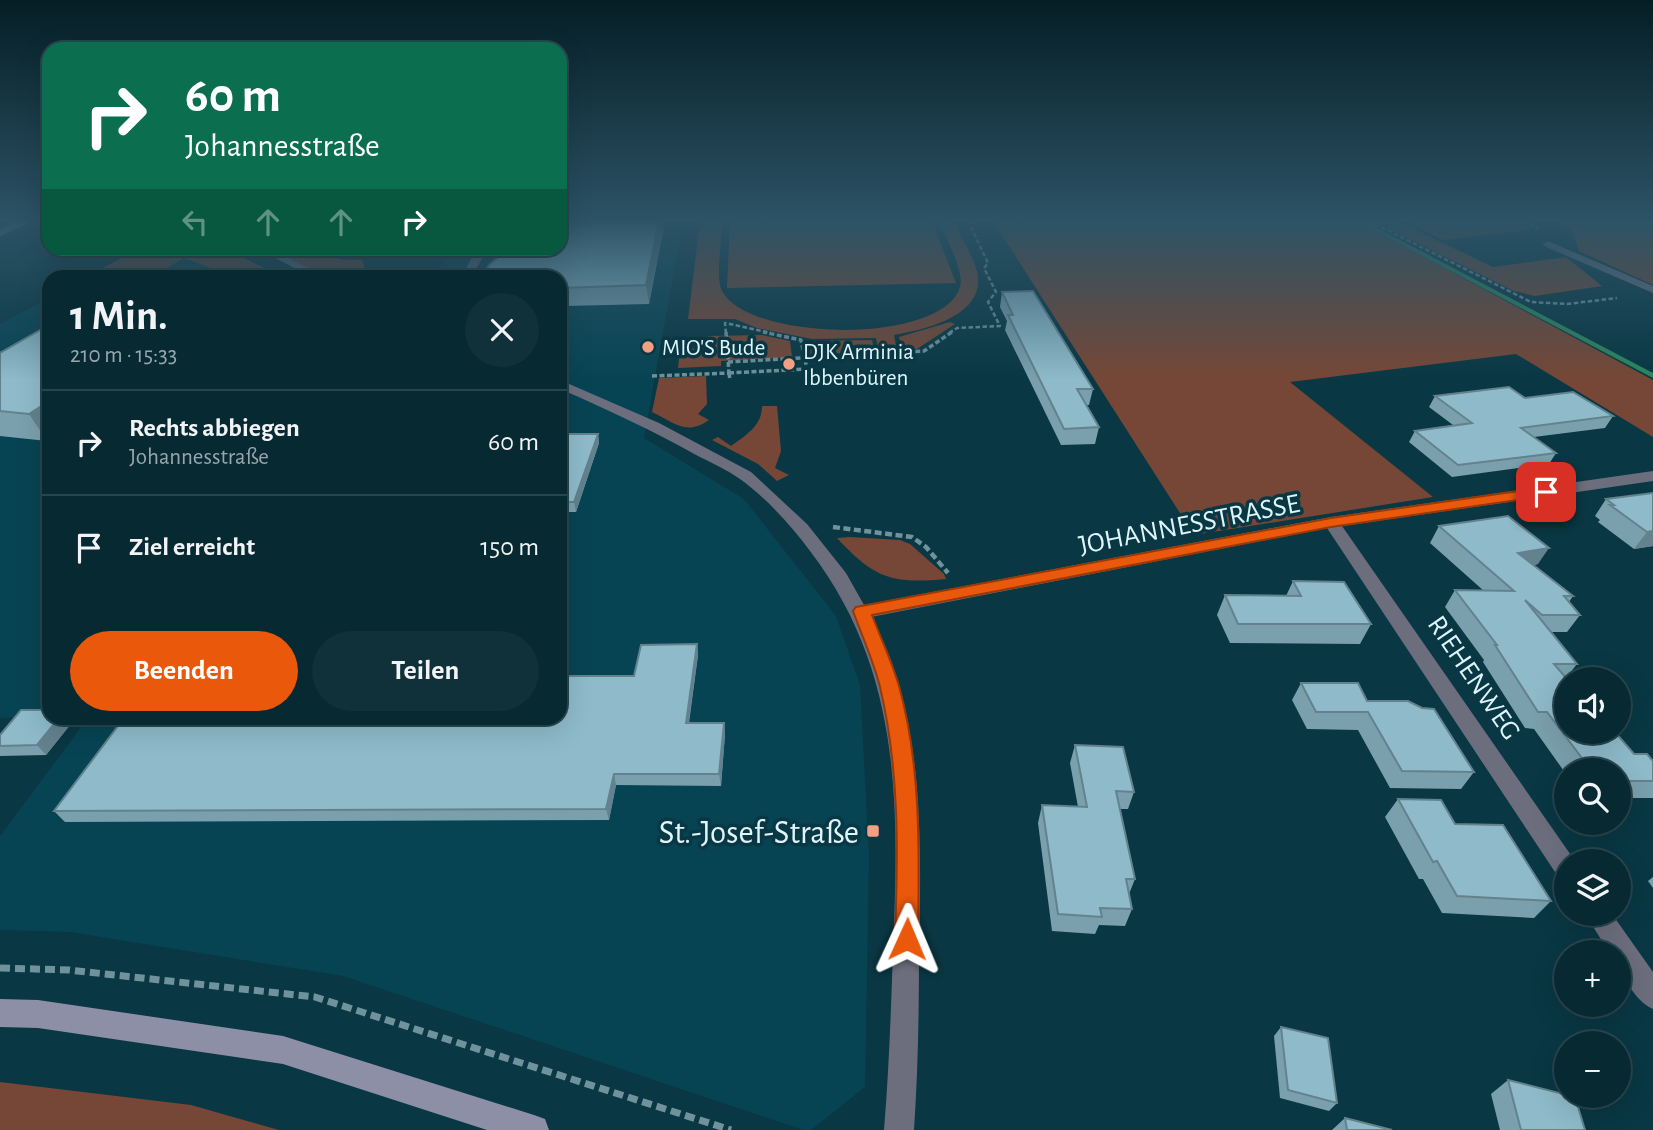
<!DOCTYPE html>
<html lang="de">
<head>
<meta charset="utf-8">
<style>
	body { margin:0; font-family:"Alegreya Sans",sans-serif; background:#10313a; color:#f1f3f6; height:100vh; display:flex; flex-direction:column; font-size:26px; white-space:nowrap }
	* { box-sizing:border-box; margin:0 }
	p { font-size:23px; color:#98a6ac }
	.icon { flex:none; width:38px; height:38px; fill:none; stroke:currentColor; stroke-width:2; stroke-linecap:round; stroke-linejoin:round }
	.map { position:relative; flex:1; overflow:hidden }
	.side { position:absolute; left:42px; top:270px; width:525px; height:455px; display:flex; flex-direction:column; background:#072932; border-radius:21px; box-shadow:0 7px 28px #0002,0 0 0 2px #28454d }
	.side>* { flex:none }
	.hud { position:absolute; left:42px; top:42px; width:525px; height:214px; border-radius:21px; box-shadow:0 7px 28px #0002,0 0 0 2px #28454d; background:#0b6e4f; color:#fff; overflow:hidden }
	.buttons { position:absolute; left:1554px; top:667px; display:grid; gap:14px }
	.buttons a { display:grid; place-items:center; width:77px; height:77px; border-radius:50%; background:#072932; box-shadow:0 7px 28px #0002,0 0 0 2px #28454d; font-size:35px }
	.pin { position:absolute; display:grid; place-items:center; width:60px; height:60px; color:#fff; margin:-30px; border-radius:14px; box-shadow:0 4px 10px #0006 }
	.me { position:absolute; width:77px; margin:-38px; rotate:1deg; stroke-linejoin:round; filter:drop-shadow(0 0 5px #0008) }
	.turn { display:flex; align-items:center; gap:24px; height:147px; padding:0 28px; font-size:32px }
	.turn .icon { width:91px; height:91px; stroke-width:2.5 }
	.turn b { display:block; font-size:49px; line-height:60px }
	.lanes { display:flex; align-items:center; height:66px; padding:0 28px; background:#0003; justify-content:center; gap:35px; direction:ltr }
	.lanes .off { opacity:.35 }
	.round { display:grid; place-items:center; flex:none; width:74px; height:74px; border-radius:37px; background:#10313a }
	.head { display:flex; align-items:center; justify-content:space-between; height:119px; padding:0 28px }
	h1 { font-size:42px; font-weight:700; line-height:52px }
	.action { display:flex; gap:14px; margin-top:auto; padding:14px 28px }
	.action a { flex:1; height:80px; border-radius:42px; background:#ea580c; color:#fff; font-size:28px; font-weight:700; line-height:80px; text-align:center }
	.action a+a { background:#10313a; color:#f1f3f6 }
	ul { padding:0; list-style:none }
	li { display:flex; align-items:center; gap:21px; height:105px; padding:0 28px; border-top:2px solid #28454d }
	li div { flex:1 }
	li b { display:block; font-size:26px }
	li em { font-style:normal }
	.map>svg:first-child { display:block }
	.built { fill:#074453 }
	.green { fill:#764736 }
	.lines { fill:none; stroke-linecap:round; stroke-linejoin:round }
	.stream { fill:#2c875e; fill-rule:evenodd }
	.path-far3 { stroke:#6f929c; stroke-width:2.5; stroke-dasharray:4.5 2.5; stroke-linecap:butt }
	.path-far2 { stroke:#6f929c; stroke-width:3.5; stroke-dasharray:5 2.5; stroke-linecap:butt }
	.path-far1 { stroke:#6f929c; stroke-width:4.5; stroke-dasharray:7 3.5; stroke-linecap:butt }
	.path { stroke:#6f929c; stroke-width:7; stroke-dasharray:10 5; stroke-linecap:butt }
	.lane { fill:#6c6e7d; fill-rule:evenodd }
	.street { fill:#6c6e7d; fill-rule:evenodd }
	.secondary { fill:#8d8fa7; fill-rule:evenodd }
	.wall { fill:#7aa0ad }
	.shaded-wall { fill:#63828d }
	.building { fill:#8ebac9; stroke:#63828d; stroke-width:2 }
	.route { fill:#ea580c; stroke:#983908; stroke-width:2 }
	.poi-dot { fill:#f3a082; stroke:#093743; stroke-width:2.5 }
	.labels { text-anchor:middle; stroke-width:7; stroke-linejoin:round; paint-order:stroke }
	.far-poi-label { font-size:23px; fill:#def5fc; stroke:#093743; text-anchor:start }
	.street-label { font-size:28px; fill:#def5fc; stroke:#093743 }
	.near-poi-label { font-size:33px; fill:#def5fc; stroke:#093743; text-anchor:end }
</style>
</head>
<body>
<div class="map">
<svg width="1653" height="1130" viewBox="0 0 1653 1130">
	<rect width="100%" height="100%" fill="#093743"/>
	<!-- built -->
	<g class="built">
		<path d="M560 221H683L644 438 744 499 836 616 860 685 869 856 865 1087 811 1130H804L343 976 70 932 0 930V836L88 718H560V276H434L452 249 560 248Z"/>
		<path d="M184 258 232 276H153Z"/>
		<path d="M49 298V716L0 718V324Z"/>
	</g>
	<!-- green -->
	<g class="green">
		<path d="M700 221H723C722 238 715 276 722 291 749 342 943 345 960 287 965 272 945 236 939 221H954C961 238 976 260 978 277 982 317 923 330 894 335L896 346 878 347 876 338 812 339 757 328 735 319H688Z"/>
		<path d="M730 221H932L956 283 727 288Z"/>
		<path d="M993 221H1357L1653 380V437L1516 354 1290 382 1433 497 1194 535Z"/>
		<path d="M1373 221H1397L1493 267 1566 257 1602 286 1535 296 1514 291Z"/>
		<path d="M1405 221H1515L1532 229 1443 240Z"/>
		<path d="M1554 221H1641L1653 228V285L1579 251 1571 229Z"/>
		<path d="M140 248 225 249 281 276H232L184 258 153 276H88Z"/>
		<path d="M267 249H323C331 261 348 260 362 260L365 270C331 287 298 264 267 249Z"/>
		<path d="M950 322 955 324 917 349 810 355 808 341 872 340 874 349 902 347 899 337Z"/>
		<path d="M762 335 790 341 792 357 721 361V366L678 368 680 349 707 348 708 336Z"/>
		<path d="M706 376 707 404 698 414 709 420C686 436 675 423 652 412L659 378Z"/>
		<path d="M762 406H777L781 451 775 468 789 475 777 481 758 464 712 440 718 437 731 446C746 435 762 426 762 406Z"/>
		<path d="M850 537 900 540 910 544 944 574 946 579C892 584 875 579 837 538Z"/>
		<path d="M0 1082 191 1105 279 1130H0Z"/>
	</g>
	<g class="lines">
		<!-- stream -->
		<path class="stream" d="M1356 221H1364L1653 373V378Z"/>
		<!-- path-far3 -->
		<g class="path-far3">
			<path d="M1369 221 1531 302 1567 304 1617 298"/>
			<path d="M1523 221 1538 228"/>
			<path d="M726 333 725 323 771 333"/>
			<path d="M949 333 957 328 1000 326 988 302 996 292 984 268 988 263 968 221"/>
		</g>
		<!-- path-far2 -->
		<g class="path-far2">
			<path d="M726 332 729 373"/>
			<path d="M728 362 924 351 952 332"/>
			<path d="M729 373 730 380"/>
			<path d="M729 373 807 369 801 340 763 332"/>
			<path d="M652 376 729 373"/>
		</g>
		<!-- path-far1 -->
		<path class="path-far1" d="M833 527 912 537 926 547 948 573"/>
		<!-- path -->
		<path class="path" d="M0 968 69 970 315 997 731 1130"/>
		<!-- lane -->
		<g class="lane">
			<path d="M1548 241 1653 286V293L1544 246 1543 244Z"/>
			<path d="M477 248H488L472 276H462Z"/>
		</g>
		<!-- street -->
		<g class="street">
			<path d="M1642 221H1653V227Z"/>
			<path d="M257 248H271L322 276H309Z"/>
			<path d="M560 380 659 423 751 472 807 524 846 573 864 605 1331 517 1653 471V481L1342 526 1575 861H1566V878L1557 875 1327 528 871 617C926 714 921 847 919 955 919 1013 918 1072 914 1130H884C889 1070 891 1010 893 950 899 806 902 671 810 551 791 525 766 498 740 479 727 470 712 463 698 456 653 431 607 409 560 389Z"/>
			<path d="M1585 914H1612L1653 972V1009C1634 1001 1619 972 1619 952H1609Z"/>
		</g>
		<!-- secondary -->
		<g class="secondary">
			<path d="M18 221H33L0 236V229Z"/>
			<path d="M0 999 38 1000 283 1036 534 1115 545 1119 549 1130H487L283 1064 38 1028 0 1027Z"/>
		</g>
	</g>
	<!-- wall -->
	<g class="wall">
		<path d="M665 221 649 304 565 306 564 310H560V276L505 251V248H560Z"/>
		<path d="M1002 292 1093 389 1089 405H1086L1099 427 1095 444 1061 445 1005 330 1007 321 1000 307Z"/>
		<path d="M0 353 47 441 0 436Z"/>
		<path d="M1435 396 1525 398 1613 416 1605 428 1534 437 1556 453 1549 464 1452 477 1409 442 1415 431 1453 425 1429 407Z"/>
		<path d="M560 434H598L599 443 576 512H560Z"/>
		<path d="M1653 493V546L1634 549 1598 522 1600 520 1595 516 1606 499Z"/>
		<path d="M1439 526 1538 564 1534 565 1573 596 1569 602 1580 615 1567 632H1551L1577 664 1566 678V732L1653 761V798H1619V770H1566V774L1534 729 1525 728 1483 662 1484 660 1445 607 1455 590 1484 591 1430 543Z"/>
		<path d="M1293 581 1371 624 1360 644 1230 643 1217 615 1225 595 1286 596Z"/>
		<path d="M697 644 698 655 689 723H724L725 734 721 786 616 785 609 820 65 822 54 811 634 676Z"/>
		<path d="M1301 683 1367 701 1474 772 1461 789 1390 788 1358 730 1307 729 1292 700Z"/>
		<path d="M74 720 46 755 0 756V735Z"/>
		<path d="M1075 745 1134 792 1128 809H1120L1135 879 1129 894 1132 909 1125 926 1099 925 1095 934 1052 931 1038 823 1042 805 1078 807 1070 763Z"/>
		<path d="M1398 799 1455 824 1551 901 1534 918 1442 913 1423 879H1419L1385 817Z"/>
		<path d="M1653 877V888L1648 881Z"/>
		<path d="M1281 1027 1337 1103 1329 1111 1280 1098 1274 1036Z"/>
		<path d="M1508 1080 1585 1130H1500L1491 1094Z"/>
		<path d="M1345 1118 1392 1130H1332Z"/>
	</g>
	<!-- shaded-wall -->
	<g class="shaded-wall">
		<path d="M659 221H665L649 304 646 285Z"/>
		<path d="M561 288 565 306 564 310 560 291Z"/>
		<path d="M49 401V439L47 441 29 414Z"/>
		<path d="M598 434 599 443 576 512 574 502Z"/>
		<path d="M1653 531V546L1634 549 1647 532Z"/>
		<path d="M1549 548 1538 564 1508 569 1518 553Z"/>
		<path d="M697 644 698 655 687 734 686 723Z"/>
		<path d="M59 718H72L74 720 46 755 37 745Z"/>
		<path d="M724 723 725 734 721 786 719 774Z"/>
		<path d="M614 774 616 785 609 820 606 809Z"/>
	</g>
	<!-- building -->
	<g class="building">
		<path d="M560 221H659L646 285 561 288 560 291V276H482L489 265 509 248H560Z"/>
		<path d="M1033 291 1093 389H1077L1099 427 1064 429 1008 315H1013L1002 292Z"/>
		<path d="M49 325V401L29 414 0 411V353Z"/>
		<path d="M1509 387 1525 398 1573 392 1613 416 1521 428 1556 453 1458 465 1415 431 1472 423 1435 396Z"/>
		<path d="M560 434H598L574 502H560Z"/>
		<path d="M1653 493V531L1647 532 1610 505H1614L1606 499Z"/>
		<path d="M1508 516 1549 548 1518 553 1573 596H1564L1580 615H1542L1525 600 1577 664H1554L1567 679 1566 732H1615L1634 754H1647L1653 761V781H1619V770H1591L1547 712H1538L1495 645H1497L1455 590 1514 591 1439 526Z"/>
		<path d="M1293 581 1344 582 1371 624H1238L1225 595 1301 596Z"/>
		<path d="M697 644 686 723H724L719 774H614L606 809 54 811 124 718H560V676H634L641 645Z"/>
		<path d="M1301 683H1358L1367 701H1408L1422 708 1434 709 1474 772 1402 771 1368 712H1316Z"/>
		<path d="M21 710H49V718H59L37 745 0 746V735Z"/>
		<path d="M1075 745 1123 747 1134 792 1116 791 1135 879H1126L1132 909 1100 908 1102 917 1058 914 1042 805 1087 807Z"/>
		<path d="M1398 799 1441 800 1455 824 1503 825 1551 901 1457 896 1437 861 1433 862Z"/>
		<path d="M1281 1027 1328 1038 1337 1103 1288 1090Z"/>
		<path d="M1508 1080 1575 1097 1585 1130H1521Z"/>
		<path d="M1345 1118 1392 1130H1347Z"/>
	</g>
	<!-- sky -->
	<linearGradient id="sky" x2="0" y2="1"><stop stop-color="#051e25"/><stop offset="0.58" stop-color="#2c5366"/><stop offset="1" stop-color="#2c5366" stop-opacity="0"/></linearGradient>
	<rect width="1653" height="380" fill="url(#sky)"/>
	<!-- route -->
	<path class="route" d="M1546 487 1551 489 1553 492 1551 495 1331 527 872 615C881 639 892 662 899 686 922 769 919 855 918 939L915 947 907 951 898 947 895 939C898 855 900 771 880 687 874 662 862 636 853 611L856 607 1331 518Z"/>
	<!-- markers -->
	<g class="poi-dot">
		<circle cx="648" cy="347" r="7"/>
		<circle cx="789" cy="364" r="7"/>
		<rect x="866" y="824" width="14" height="14" rx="3.5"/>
	</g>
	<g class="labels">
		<!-- far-poi labels -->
		<g class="far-poi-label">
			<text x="662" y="355">MIO'S Bude</text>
			<text x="803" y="359">DJK Arminia<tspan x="803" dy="26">Ibbenbüren</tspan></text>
		</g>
		<!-- street labels -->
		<g class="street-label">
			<text transform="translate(1189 523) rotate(-11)" y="10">JOHANNESSTRASSE</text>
			<text transform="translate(1475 677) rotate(56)" y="10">RIEHENWEG</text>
		</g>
		<!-- near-poi labels -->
		<g class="near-poi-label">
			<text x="859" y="843">St.-Josef-Straße</text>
		</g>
	</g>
</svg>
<div class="buttons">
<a><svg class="icon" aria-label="sound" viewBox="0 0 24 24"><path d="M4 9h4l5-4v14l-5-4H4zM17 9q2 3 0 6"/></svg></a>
<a><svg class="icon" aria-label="search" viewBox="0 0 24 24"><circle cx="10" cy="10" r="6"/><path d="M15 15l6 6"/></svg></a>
<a><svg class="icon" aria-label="layers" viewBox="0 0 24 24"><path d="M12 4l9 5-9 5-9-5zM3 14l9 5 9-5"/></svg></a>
<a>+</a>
<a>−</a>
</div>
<div class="pin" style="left:1546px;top:492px;background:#d93025"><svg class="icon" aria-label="arrive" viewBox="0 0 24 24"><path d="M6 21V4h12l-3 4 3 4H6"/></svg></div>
<svg class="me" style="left:907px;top:939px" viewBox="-20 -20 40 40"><path d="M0-17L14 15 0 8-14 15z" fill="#ea580c" stroke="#fff" stroke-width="4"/></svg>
<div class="hud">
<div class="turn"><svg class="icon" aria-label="right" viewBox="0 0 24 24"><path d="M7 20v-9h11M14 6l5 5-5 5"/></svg><div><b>60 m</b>Johannesstraße</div></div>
<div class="lanes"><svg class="icon off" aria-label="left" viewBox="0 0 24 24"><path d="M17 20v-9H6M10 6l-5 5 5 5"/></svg><svg class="icon off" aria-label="ahead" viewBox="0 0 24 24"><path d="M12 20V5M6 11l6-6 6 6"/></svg><svg class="icon off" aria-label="ahead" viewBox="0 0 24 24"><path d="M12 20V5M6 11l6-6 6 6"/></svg><svg class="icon" aria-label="right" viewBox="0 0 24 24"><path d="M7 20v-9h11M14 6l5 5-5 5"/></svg></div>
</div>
<section class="side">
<div class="head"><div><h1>1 Min.</h1><p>210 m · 15:33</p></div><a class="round"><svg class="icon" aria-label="close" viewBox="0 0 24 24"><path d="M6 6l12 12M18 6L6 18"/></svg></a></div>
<ul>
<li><svg class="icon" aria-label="right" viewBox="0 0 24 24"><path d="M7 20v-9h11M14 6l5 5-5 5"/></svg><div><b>Rechts abbiegen</b><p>Johannesstraße</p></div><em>60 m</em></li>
<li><svg class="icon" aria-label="arrive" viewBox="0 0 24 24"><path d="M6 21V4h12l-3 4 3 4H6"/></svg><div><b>Ziel erreicht</b></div><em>150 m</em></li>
</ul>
<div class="action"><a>Beenden</a><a>Teilen</a></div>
</section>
</div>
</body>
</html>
